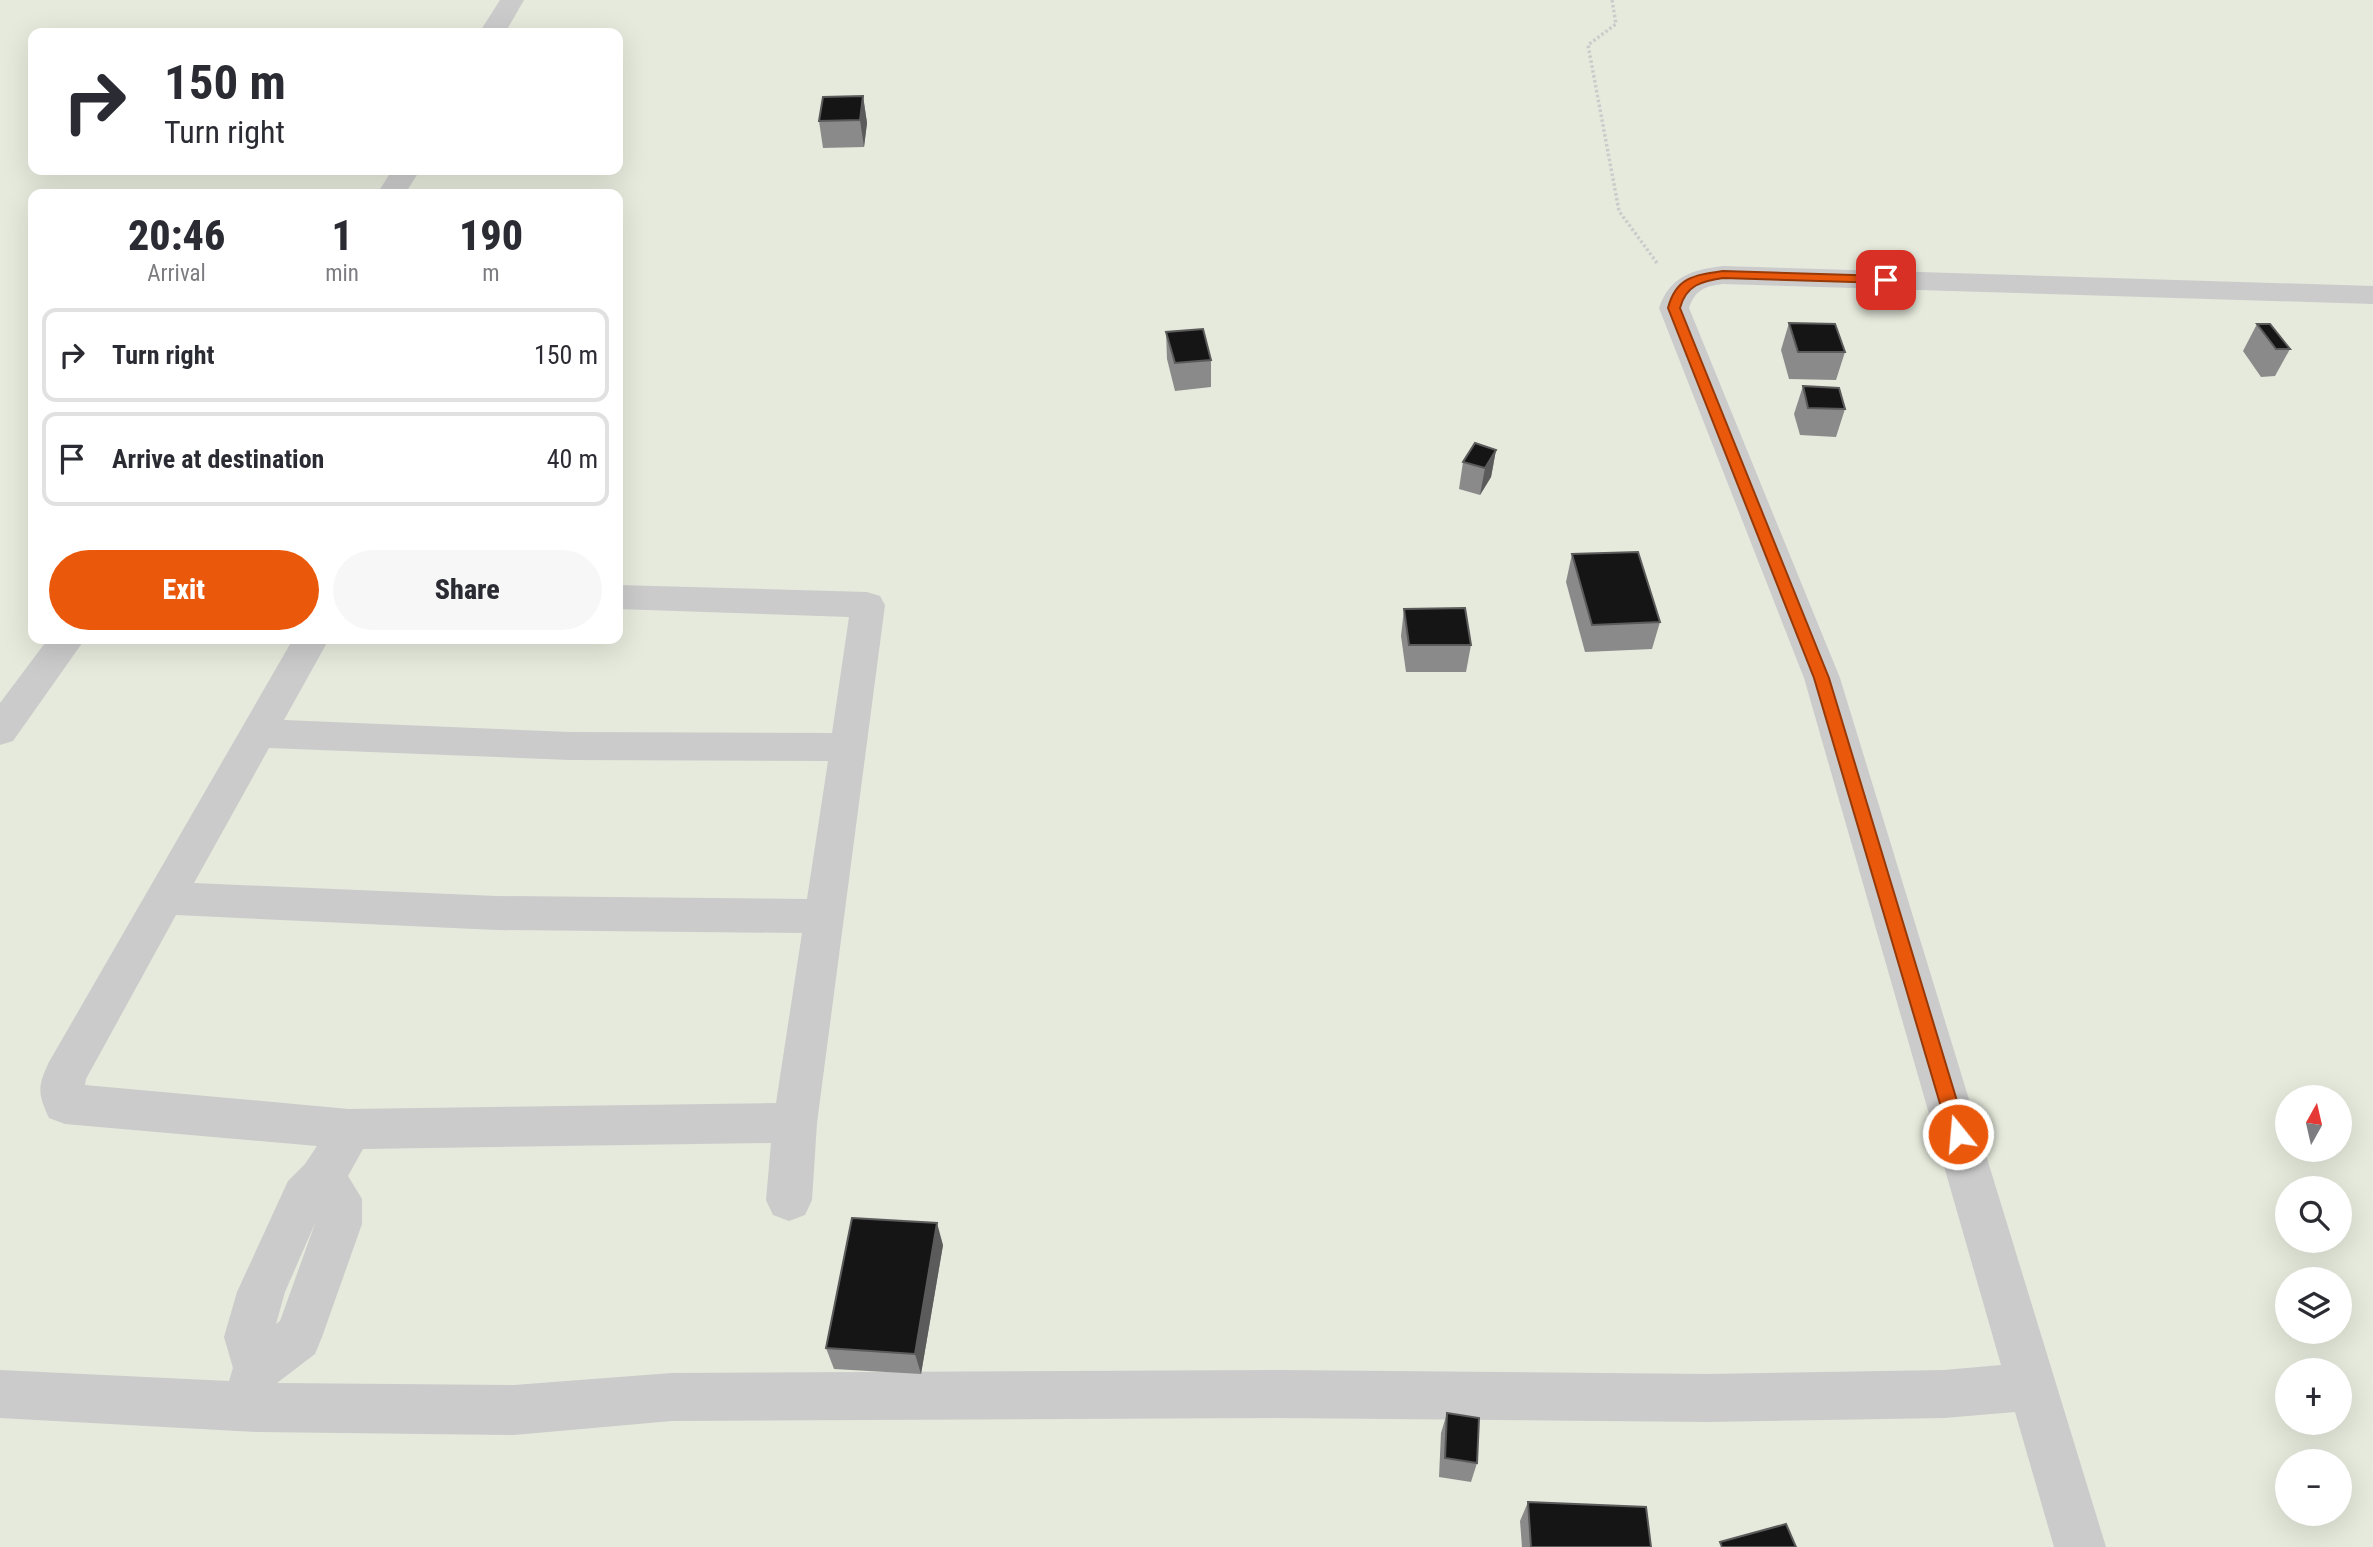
<!DOCTYPE html>
<html lang="en">
<head>
<meta charset="utf-8">
<style>
	body { margin:0; font-family:"Roboto Condensed",sans-serif; background:#f7f7f7; color:#2b2b33; height:100vh; display:flex; flex-direction:column; font-size:26px; white-space:nowrap }
	* { box-sizing:border-box; margin:0 }
	p { font-size:23px; color:#7c7c81 }
	.icon { flex:none; width:38px; height:38px; fill:none; stroke:currentColor; stroke-width:2; stroke-linecap:round; stroke-linejoin:round }
	.map { position:relative; flex:1; overflow:hidden }
	.details { position:absolute; left:28px; top:189px; width:595px; height:455px; display:flex; flex-direction:column; background:#fff; border-radius:14px; box-shadow:0 7px 28px #0002 }
	.details>* { flex:none }
	.top-card { position:absolute; left:28px; top:28px; width:595px; height:147px; border-radius:14px; box-shadow:0 7px 28px #0002; background:#fff; color:#2b2b33; overflow:hidden }
	.needle { width:46px; rotate:8deg }
	.controls { position:absolute; left:2275px; top:1085px; display:grid; gap:14px }
	.controls a { display:grid; place-items:center; width:77px; height:77px; border-radius:50%; background:#fff; box-shadow:0 7px 28px #0002; font-size:35px }
	.pin { position:absolute; display:grid; place-items:center; width:60px; height:60px; color:#fff; margin:-30px; border-radius:14px; box-shadow:0 4px 10px #0006 }
	.me { position:absolute; width:77px; margin:-38px; rotate:343deg; stroke-linejoin:round; filter:drop-shadow(0 0 5px #0008) }
	.turn { display:flex; align-items:center; gap:24px; height:147px; padding:0 21px; font-size:32px }
	.turn .icon { width:91px; height:91px; stroke-width:2.5 }
	.turn b { display:block; font-size:49px; line-height:60px }
	.eta { display:flex; justify-content:space-evenly; align-items:center; height:119px; text-align:center }
	.eta b { font-size:42px; font-weight:800; line-height:49px }
	.button { display:flex; gap:14px; margin-top:auto; padding:14px 21px }
	.button a { flex:1; height:80px; border-radius:42px; background:#ea580c; color:#fff; font-size:28px; font-weight:800; line-height:80px; text-align:center }
	.button a+a { background:#f7f7f7; color:#2b2b33 }
	ul { padding:0; list-style:none }
	li { display:flex; align-items:center; gap:21px; height:94px; margin:0 14px 10px; padding:0 7px; border:4px solid #e1e1e2; border-radius:14px }
	li div { flex:1 }
	li b { display:block; font-size:26px }
	li em { font-style:normal }
	.map>svg:first-child { display:block }
	.green { fill:#e5eadc; fill-rule:evenodd }
	.lines { fill:none; stroke-linecap:round; stroke-linejoin:round }
	.path { stroke:#cbcbcb; stroke-width:3.5; stroke-dasharray:2.5 2.5; stroke-linecap:butt }
	.minor { fill:#cbcbcb; fill-rule:evenodd }
	.wall { fill:#8a8a8a }
	.shaded-wall { fill:#5b5b5b }
	.building { fill:#151515; stroke:#5b5b5b; stroke-width:2 }
	.route { fill:#ea580c; stroke:#983908; stroke-width:2 }
</style>
</head>
<body>
<div class="map">
<svg width="2373" height="1547" viewBox="0 0 2373 1547">
	<rect width="100%" height="100%" fill="#fff"/>
	<!-- green -->
	<path class="green" d="M0 0H2373V1547H0ZM33 33H618V170H33ZM33 194H618V639H33ZM2287 1097H2340V1150H2287ZM2287 1188H2340V1241H2287ZM2287 1279H2340V1332H2287ZM2287 1370H2340V1423H2287ZM2287 1461H2340V1514H2287Z"/>
	<g class="lines">
		<!-- path -->
		<path class="path" d="M1612 0 1616 24 1588 45 1619 211 1657 263"/>
		<!-- minor -->
		<g class="minor">
			<path d="M500 0H524L505 33H479Z"/>
			<path d="M392 170H420L405 194H377Z"/>
			<path d="M1723 266 2373 286V304L1723 284C1705 286 1695 290 1689 308L1840 678 2106 1547H2054L2015 1412 1944 1418 1708 1422 1281 1418 672 1421 514 1435 258 1432 0 1418V1370L229 1381 233 1368 224 1337 237 1292 288 1181 305 1164 317 1146 65 1124 49 1118C38 1094 37 1087 49 1062L293 639H329L284 720 570 732 832 733 849 617 618 609V585L867 592 880 596 885 605 817 1123 812 1200 805 1215 789 1221 773 1215 766 1200 771 1143 363 1149 348 1176 362 1199V1224L322 1337 315 1354 277 1383 514 1385 672 1373 1281 1370 1708 1374 1944 1370 2001 1365 1804 678 1659 308C1670 276 1692 270 1723 266ZM269 748 570 760 828 761 807 899 496 896 194 883ZM176 915 496 930 802 933 776 1103 349 1109 85 1085 86 1079ZM316 1221 280 1321 276 1324 285 1292Z"/>
			<path d="M48 639H85L13 741 0 745V703Z"/>
		</g>
	</g>
	<!-- wall -->
	<g class="wall">
		<path d="M863 96 867 123 864 147 823 148 819 121Z"/>
		<path d="M1789 323 1845 352 1836 380 1789 379 1781 350Z"/>
		<path d="M2257 324 2290 349 2275 376 2261 377 2243 351Z"/>
		<path d="M1166 332 1211 360V387L1175 391 1167 359Z"/>
		<path d="M1803 386 1845 409 1836 437 1800 435 1794 414Z"/>
		<path d="M1496 450 1491 477 1480 495 1459 489 1463 462Z"/>
		<path d="M1572 554 1660 622 1652 649 1585 652 1566 582Z"/>
		<path d="M1404 609 1471 645 1466 672H1406L1401 636Z"/>
		<path d="M943 1245 921 1374 834 1369 826 1348Z"/>
		<path d="M1447 1413 1477 1463 1471 1482 1439 1477 1441 1433Z"/>
		<path d="M1528 1502 1651 1547H1522L1520 1521Z"/>
	</g>
	<!-- shaded-wall -->
	<g class="shaded-wall">
		<path d="M863 96 867 123 864 147 860 120Z"/>
		<path d="M1496 450 1491 477 1480 495 1485 468Z"/>
		<path d="M937 1223 943 1245 921 1374 915 1354Z"/>
	</g>
	<!-- building -->
	<g class="building">
		<path d="M863 96 860 120 819 121 823 97Z"/>
		<path d="M1789 323 1835 324 1845 352H1798Z"/>
		<path d="M2257 324H2270L2290 349H2276Z"/>
		<path d="M1203 329 1211 360 1175 363 1166 332Z"/>
		<path d="M1803 386 1839 388 1845 409 1808 408Z"/>
		<path d="M1475 443 1496 450 1485 468 1463 462Z"/>
		<path d="M1638 552 1660 622 1592 625 1572 554Z"/>
		<path d="M1465 608 1471 645H1409L1404 609Z"/>
		<path d="M852 1218 937 1223 915 1354 826 1348Z"/>
		<path d="M1447 1413 1479 1418 1477 1463 1445 1458Z"/>
		<path d="M1528 1502 1646 1507 1651 1547H1531Z"/>
		<path d="M1786 1524 1796 1547H1722L1720 1542Z"/>
	</g>
	<!-- route -->
	<path class="route" d="M1723 271 1886 276 1892 280 1886 283 1723 278C1702 281 1686 285 1680 308L1829 678 1967 1134 1965 1140 1958 1143 1952 1140 1949 1134 1814 678 1668 308C1676 277 1695 275 1723 271Z"/>
</svg>
<div class="controls">
<a><svg class="needle" viewBox="-14 -14 28 28"><path d="M0-13l5 13h-10z" fill="#e53935"/><path d="M0 13l5-13h-10z" fill="#7c7c81"/></svg></a>
<a><svg class="icon" aria-label="search" viewBox="0 0 24 24"><circle cx="10" cy="10" r="6"/><path d="M15 15l6 6"/></svg></a>
<a><svg class="icon" aria-label="layers" viewBox="0 0 24 24"><path d="M12 4l9 5-9 5-9-5zM3 14l9 5 9-5"/></svg></a>
<a>+</a>
<a>−</a>
</div>
<div class="pin" style="left:1886px;top:280px;background:#d93025"><svg class="icon" aria-label="arrive" viewBox="0 0 24 24"><path d="M6 21V4h12l-3 4 3 4H6"/></svg></div>
<svg class="me" style="left:1958px;top:1134px" viewBox="-20 -20 40 40"><circle r="17" fill="#ea580c" stroke="#fff" stroke-width="3"/><path d="M0-11L8 9 0 5-8 9z" fill="#fff"/></svg>
<div class="top-card">
<div class="turn"><svg class="icon" aria-label="right" viewBox="0 0 24 24"><path d="M7 20v-9h11M14 6l5 5-5 5"/></svg><div><b>150 m</b>Turn right</div></div>
</div>
<section class="details">
<div class="eta">
<div><b>20:46</b><p>Arrival</p></div>
<div><b>1</b><p>min</p></div>
<div><b>190</b><p>m</p></div>
</div>
<ul>
<li><svg class="icon" aria-label="right" viewBox="0 0 24 24"><path d="M7 20v-9h11M14 6l5 5-5 5"/></svg><div><b>Turn right</b></div><em>150 m</em></li>
<li><svg class="icon" aria-label="arrive" viewBox="0 0 24 24"><path d="M6 21V4h12l-3 4 3 4H6"/></svg><div><b>Arrive at destination</b></div><em>40 m</em></li>
</ul>
<div class="button"><a>Exit</a><a>Share</a></div>
</section>
</div>
</body>
</html>
